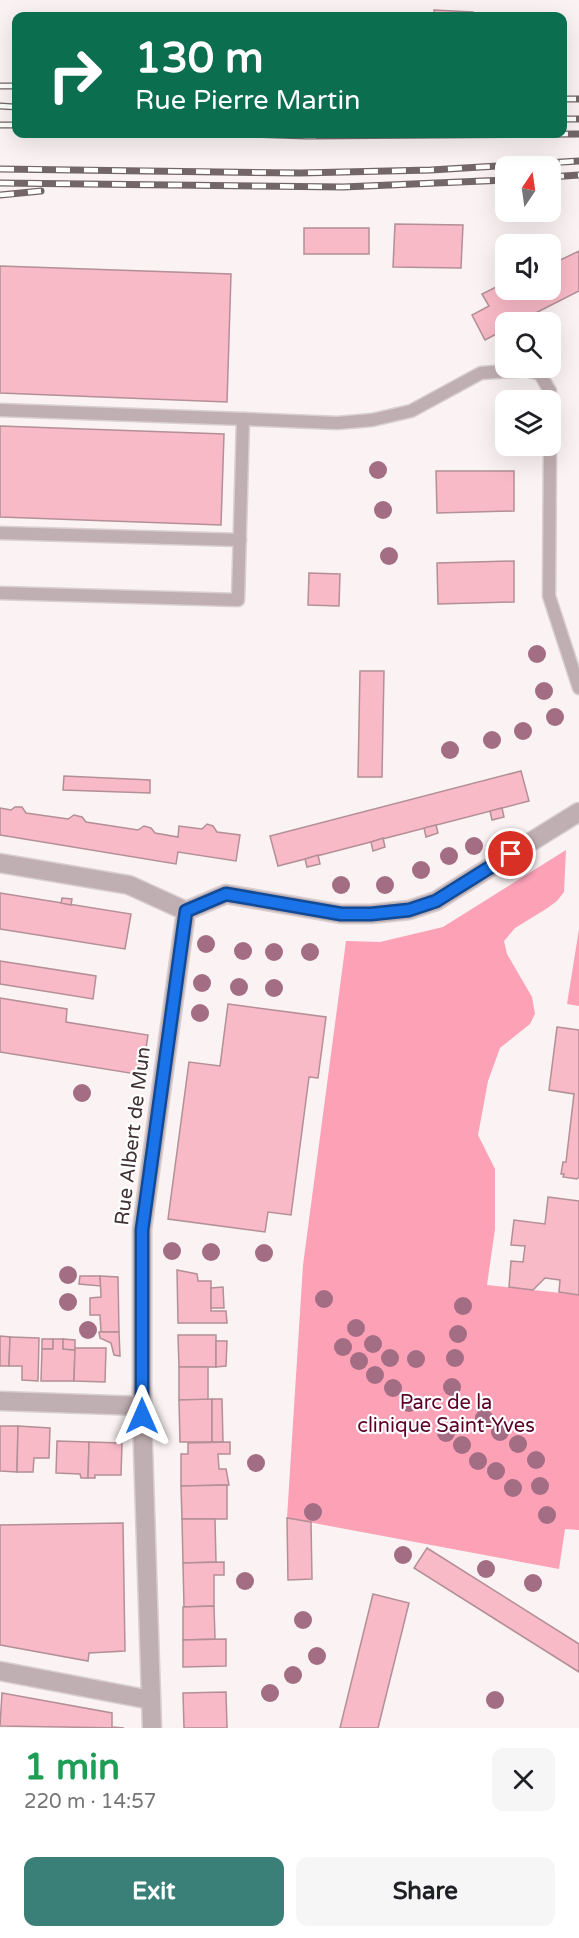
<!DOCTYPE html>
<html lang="en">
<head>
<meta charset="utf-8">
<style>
	body { margin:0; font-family:"Varela Round",sans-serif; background:#f6f6f6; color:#202124; height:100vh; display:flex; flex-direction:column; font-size:22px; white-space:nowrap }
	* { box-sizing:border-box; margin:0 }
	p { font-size:20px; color:#757577 }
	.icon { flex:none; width:33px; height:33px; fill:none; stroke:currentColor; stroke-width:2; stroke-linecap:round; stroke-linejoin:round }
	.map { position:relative; height:1728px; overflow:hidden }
	.drawer { display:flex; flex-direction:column; background:#fff; flex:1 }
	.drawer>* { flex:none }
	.hud { position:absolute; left:12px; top:12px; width:555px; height:126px; border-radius:12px; box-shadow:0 6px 24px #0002; background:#0b6e4f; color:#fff; overflow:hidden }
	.needle { width:39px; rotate:13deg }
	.controls { position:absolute; left:495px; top:156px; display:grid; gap:12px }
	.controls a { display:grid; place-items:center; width:66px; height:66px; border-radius:12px; background:#fff; box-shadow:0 6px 24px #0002; font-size:30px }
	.pin { position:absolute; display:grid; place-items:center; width:51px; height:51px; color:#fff; margin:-26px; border:3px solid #fff; border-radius:50%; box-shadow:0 2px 6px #0007 }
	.me { position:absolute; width:66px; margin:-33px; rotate:0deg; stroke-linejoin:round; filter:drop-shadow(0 0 4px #0008) }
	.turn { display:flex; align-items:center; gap:21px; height:126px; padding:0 24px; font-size:27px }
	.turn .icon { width:78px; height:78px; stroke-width:2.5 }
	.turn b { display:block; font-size:42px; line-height:51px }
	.round { display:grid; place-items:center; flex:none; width:63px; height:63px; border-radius:12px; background:#f6f6f6 }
	.summary { display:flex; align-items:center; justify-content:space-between; height:102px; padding:0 24px }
	h1 { font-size:36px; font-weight:700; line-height:45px; color:#1e9e55 }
	.primary-button { display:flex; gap:12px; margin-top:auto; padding:12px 24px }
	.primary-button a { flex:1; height:69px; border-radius:12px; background:#3a8078; color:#fff; font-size:24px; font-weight:700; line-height:69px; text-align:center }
	.primary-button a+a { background:#f6f6f6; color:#202124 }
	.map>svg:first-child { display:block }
	.green { fill:#fda1b7 }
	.building { fill:#f9bac7; stroke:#b38f96; stroke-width:1.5 }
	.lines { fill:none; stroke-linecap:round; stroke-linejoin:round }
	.lane-casing { stroke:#d9cfd1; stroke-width:15 }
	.street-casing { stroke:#d9cfd1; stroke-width:21 }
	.lane { stroke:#c0afb2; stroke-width:12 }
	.street { stroke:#c0afb2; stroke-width:18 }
	.rail-casing { stroke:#736668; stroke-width:7 }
	.rail { stroke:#fff; stroke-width:4.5; stroke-dasharray:14; stroke-linecap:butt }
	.tree { fill:#a36d83 }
	.route-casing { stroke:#114b97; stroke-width:15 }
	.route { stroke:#1a73e8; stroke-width:10 }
	.labels { text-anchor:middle; stroke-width:4.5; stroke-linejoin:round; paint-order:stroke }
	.street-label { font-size:20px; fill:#403134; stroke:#fff }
	.park-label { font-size:20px; fill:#5c0027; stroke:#fff }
</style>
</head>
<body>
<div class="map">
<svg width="579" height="1728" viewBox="0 0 579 1728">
	<rect width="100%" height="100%" fill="#faf2f3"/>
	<!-- green -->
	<g class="green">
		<path d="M566 850 564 892 557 901 546 909 515 928 504 941 507 954 532 997 535 1014 530 1024 500 1048 488 1081 478 1135 495 1169V1229L487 1285 579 1295V1530L565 1529 559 1569 287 1518 303 1265 346 941 380 942 443 927Z"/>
		<path d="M579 929V1006L567 1004Z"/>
	</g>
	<!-- building -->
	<g class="building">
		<path d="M434 10 473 12V16H434Z"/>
		<path d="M395 224 463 225 461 268 393 267Z"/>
		<rect x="304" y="228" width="65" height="26"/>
		<path d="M579 251V291L518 322H506V329L485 340 472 315 489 306 482 294 506 282V290H550V265Z"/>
		<path d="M0 266 231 274 227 402 0 393Z"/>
		<path d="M0 426 224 434 221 525 0 517Z"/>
		<path d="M436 471H514V511L437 513Z"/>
		<path d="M514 561V602L438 604 437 563Z"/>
		<path d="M309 573 340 574 339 606 308 605Z"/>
		<path d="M360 671H384L382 777H358Z"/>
		<path d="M521 771 529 801 278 866 270 836Z"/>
		<path d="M64 776 150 780V793L63 790Z"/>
		<path d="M15 807H22L26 813 68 819 74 815 82 817 86 822 138 830 144 826 151 828 155 833 178 837 179 826 202 829 207 824 213 826 217 832 240 835 236 861 178 852 176 864 0 835V808L11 810Z"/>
		<path d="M502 808 504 817 492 820 490 811Z"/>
		<path d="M436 825 438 833 426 837 424 828Z"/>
		<path d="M383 838 385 847 373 851 371 842Z"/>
		<path d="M318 855 320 864 307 867 305 859Z"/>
		<path d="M0 893 131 914 125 949 0 929Z"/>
		<path d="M62 898 72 899 71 905 61 903Z"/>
		<path d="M0 961 96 976 93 999 0 984Z"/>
		<path d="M0 998 67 1009 66 1022 148 1035 142 1075 0 1052Z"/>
		<path d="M228 1004 326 1017 318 1078 309 1077 291 1215 268 1212 265 1232 168 1219 189 1062 220 1066Z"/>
		<path d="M557 1027 579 1030V1177L577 1179 563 1177 564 1174H561L563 1162H566L574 1094 549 1090Z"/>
		<path d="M548 1197 579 1201V1295L559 1292 560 1280 545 1278 533 1290 509 1287 511 1261 523 1262 525 1246 511 1245 514 1220 545 1224Z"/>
		<path d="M177 1270 197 1274 198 1281H211V1311H226L227 1323H178Z"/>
		<path d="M80 1276H100L101 1286 79 1284Z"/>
		<path d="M100 1276 118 1277 119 1332H101L100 1315H90V1298L101 1297Z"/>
		<path d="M223 1287 224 1308H211V1288Z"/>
		<path d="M99 1332H119L120 1356 114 1355 111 1343 100 1338Z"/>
		<path d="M178 1335H216V1367H179Z"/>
		<path d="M0 1336 10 1337 9 1366H0Z"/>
		<path d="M10 1337 39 1338 38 1381 22 1380V1366H9Z"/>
		<rect x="42" y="1339" width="11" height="10"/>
		<path d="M53 1339H63V1349L75 1350 74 1381H41L42 1349H53Z"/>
		<path d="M63 1339 75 1340V1350L63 1349Z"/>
		<path d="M216 1341H227L226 1366 216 1367Z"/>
		<path d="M75 1348H106L105 1382 74 1381Z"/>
		<rect x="179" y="1367" width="29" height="33"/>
		<path d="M212 1399V1442H180L179 1400Z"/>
		<path d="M212 1399H222L223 1442H212Z"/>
		<path d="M0 1426H18L17 1472 0 1471Z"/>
		<path d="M18 1426 50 1428 49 1458H34L33 1472H17Z"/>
		<path d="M57 1441 89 1442 88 1478H81L80 1474 56 1473Z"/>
		<path d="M89 1442 122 1443 121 1475H95V1478H88Z"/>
		<path d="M230 1442V1454H218L219 1469H226L229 1485 181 1486V1454H188V1443Z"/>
		<path d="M227 1485V1519H182L181 1486Z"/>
		<path d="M287 1518 311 1522 312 1579 288 1580Z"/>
		<path d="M182 1519H215L216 1562 183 1563Z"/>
		<path d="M123 1523 125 1651 89 1653 88 1661 0 1645V1525Z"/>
		<path d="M427 1548 579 1644V1672L414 1568Z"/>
		<path d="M224 1562V1575H214V1606L184 1607 183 1563Z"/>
		<path d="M373 1594 409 1603 378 1728H340Z"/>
		<path d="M214 1606 215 1639 183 1640V1607Z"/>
		<path d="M226 1639V1666L183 1667V1640Z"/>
		<path d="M226 1692 227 1728H184L183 1693Z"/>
		<path d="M2 1693 112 1713V1727L124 1728 0 1726Z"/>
	</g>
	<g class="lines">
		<!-- lane casing -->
		<g class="lane-casing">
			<g id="lane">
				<path d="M0 410 243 419"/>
				<path d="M550 446 549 596 579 688"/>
				<path d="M0 533 240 540"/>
				<path d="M0 593 238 600 243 419 337 423 372 420 411 411 481 373 527 370 540 374 550 391V400"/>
			</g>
		</g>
		<!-- street casing -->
		<g class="street-casing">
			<g id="street">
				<path d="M0 863 129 885 186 911 226 894 341 914H371L409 910 436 901 579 812"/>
				<path d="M0 1401 142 1406"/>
				<path d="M0 1671 151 1700"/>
				<path d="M152 1728 142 1416V1229L186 911"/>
			</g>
		</g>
		<!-- lane -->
		<use href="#lane" class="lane"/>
		<!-- street -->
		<use href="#street" class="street"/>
		<!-- rail casing -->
		<g class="rail-casing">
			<g id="rail">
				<path d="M0 86H16"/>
				<path d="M562 99H579"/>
				<path d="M0 106 16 107"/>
				<path d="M562 119H579"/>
				<path d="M0 125H16"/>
				<path d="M246 134 306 136 579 134"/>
				<path d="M0 169 300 173 431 170 579 161"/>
				<path d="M550 177 579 175"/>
				<path d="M0 183 343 187 506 180"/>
				<path d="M0 195 41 191"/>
			</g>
		</g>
		<!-- rail -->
		<use href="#rail" class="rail"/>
	</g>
	<!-- trees -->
	<g class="tree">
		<circle cx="378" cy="470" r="9"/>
		<circle cx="383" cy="510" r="9"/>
		<circle cx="389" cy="556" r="9"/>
		<circle cx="537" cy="654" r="9"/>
		<circle cx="544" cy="691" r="9"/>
		<circle cx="555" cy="717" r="9"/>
		<circle cx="523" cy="731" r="9"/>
		<circle cx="492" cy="740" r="9"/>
		<circle cx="450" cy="750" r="9"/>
		<circle cx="474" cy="846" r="9"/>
		<circle cx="449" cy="856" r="9"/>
		<circle cx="421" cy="870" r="9"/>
		<circle cx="341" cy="885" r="9"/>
		<circle cx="385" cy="885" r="9"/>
		<circle cx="206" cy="944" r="9"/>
		<circle cx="243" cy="951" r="9"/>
		<circle cx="274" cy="952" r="9"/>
		<circle cx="310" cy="952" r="9"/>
		<circle cx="202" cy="983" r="9"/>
		<circle cx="239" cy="987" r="9"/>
		<circle cx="274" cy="988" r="9"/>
		<circle cx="200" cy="1013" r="9"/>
		<circle cx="82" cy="1093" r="9"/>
		<circle cx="172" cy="1251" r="9"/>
		<circle cx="211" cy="1252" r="9"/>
		<circle cx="264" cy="1253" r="9"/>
		<circle cx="68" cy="1275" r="9"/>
		<circle cx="324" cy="1299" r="9"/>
		<circle cx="68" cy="1302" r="9"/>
		<circle cx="463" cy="1306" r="9"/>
		<circle cx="356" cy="1328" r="9"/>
		<circle cx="88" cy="1330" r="9"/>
		<circle cx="458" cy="1334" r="9"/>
		<circle cx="373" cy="1344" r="9"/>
		<circle cx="343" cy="1347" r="9"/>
		<circle cx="390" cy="1358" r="9"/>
		<circle cx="455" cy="1358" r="9"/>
		<circle cx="416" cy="1359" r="9"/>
		<circle cx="359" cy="1361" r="9"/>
		<circle cx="375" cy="1375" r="9"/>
		<circle cx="452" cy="1387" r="9"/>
		<circle cx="393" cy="1388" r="9"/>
		<circle cx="409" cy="1403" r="9"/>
		<circle cx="484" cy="1418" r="9"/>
		<circle cx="500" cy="1432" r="9"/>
		<circle cx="446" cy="1433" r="9"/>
		<circle cx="518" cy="1444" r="9"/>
		<circle cx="462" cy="1445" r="9"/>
		<circle cx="536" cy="1460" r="9"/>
		<circle cx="478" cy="1461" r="9"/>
		<circle cx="256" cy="1463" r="9"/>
		<circle cx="496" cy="1471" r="9"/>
		<circle cx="540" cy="1486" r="9"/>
		<circle cx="513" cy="1488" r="9"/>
		<circle cx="313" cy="1512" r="9"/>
		<circle cx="547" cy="1515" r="9"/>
		<circle cx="403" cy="1555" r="9"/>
		<circle cx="486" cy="1569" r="9"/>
		<circle cx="245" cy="1581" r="9"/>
		<circle cx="533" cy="1583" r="9"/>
		<circle cx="303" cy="1620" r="9"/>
		<circle cx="317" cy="1656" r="9"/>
		<circle cx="293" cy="1675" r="9"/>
		<circle cx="270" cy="1693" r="9"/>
		<circle cx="495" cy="1700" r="9"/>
	</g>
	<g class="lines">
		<!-- route casing -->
		<g class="route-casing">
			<path id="route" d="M142 1416V1230L186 911 226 894 341 914H371L409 910 436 901 511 854"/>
		</g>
		<!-- route -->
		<use href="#route" class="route"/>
	</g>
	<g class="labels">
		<!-- street labels -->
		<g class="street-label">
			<text transform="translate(132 1136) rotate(-83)" y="7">Rue Albert de Mun</text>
		</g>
		<!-- park labels -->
		<g class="park-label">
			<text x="446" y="1409">Parc de la<tspan x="446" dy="23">clinique Saint-Yves</tspan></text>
		</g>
	</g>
</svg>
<div class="controls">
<a><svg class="needle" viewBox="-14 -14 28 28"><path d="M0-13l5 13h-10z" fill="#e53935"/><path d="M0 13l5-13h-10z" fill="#757577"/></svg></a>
<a><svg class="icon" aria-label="sound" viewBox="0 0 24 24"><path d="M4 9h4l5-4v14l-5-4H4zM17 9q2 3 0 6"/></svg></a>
<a><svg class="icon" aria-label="search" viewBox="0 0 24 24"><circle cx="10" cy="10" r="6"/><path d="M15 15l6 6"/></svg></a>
<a><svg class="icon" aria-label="layers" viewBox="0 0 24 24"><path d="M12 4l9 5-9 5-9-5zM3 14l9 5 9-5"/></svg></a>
</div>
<div class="pin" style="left:511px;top:854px;background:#d93025"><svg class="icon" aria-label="arrive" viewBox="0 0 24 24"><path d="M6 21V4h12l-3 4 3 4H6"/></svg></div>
<svg class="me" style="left:142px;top:1416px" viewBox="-20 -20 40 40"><path d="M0-17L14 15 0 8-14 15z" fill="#1a73e8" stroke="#fff" stroke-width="4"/></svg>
<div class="hud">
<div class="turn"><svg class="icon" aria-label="right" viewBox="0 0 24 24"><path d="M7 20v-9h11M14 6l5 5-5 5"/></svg><div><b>130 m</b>Rue Pierre Martin</div></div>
</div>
</div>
<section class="drawer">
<div class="summary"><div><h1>1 min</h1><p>220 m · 14:57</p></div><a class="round"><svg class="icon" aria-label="close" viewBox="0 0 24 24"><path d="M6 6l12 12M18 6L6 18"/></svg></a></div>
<div class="primary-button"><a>Exit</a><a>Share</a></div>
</section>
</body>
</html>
